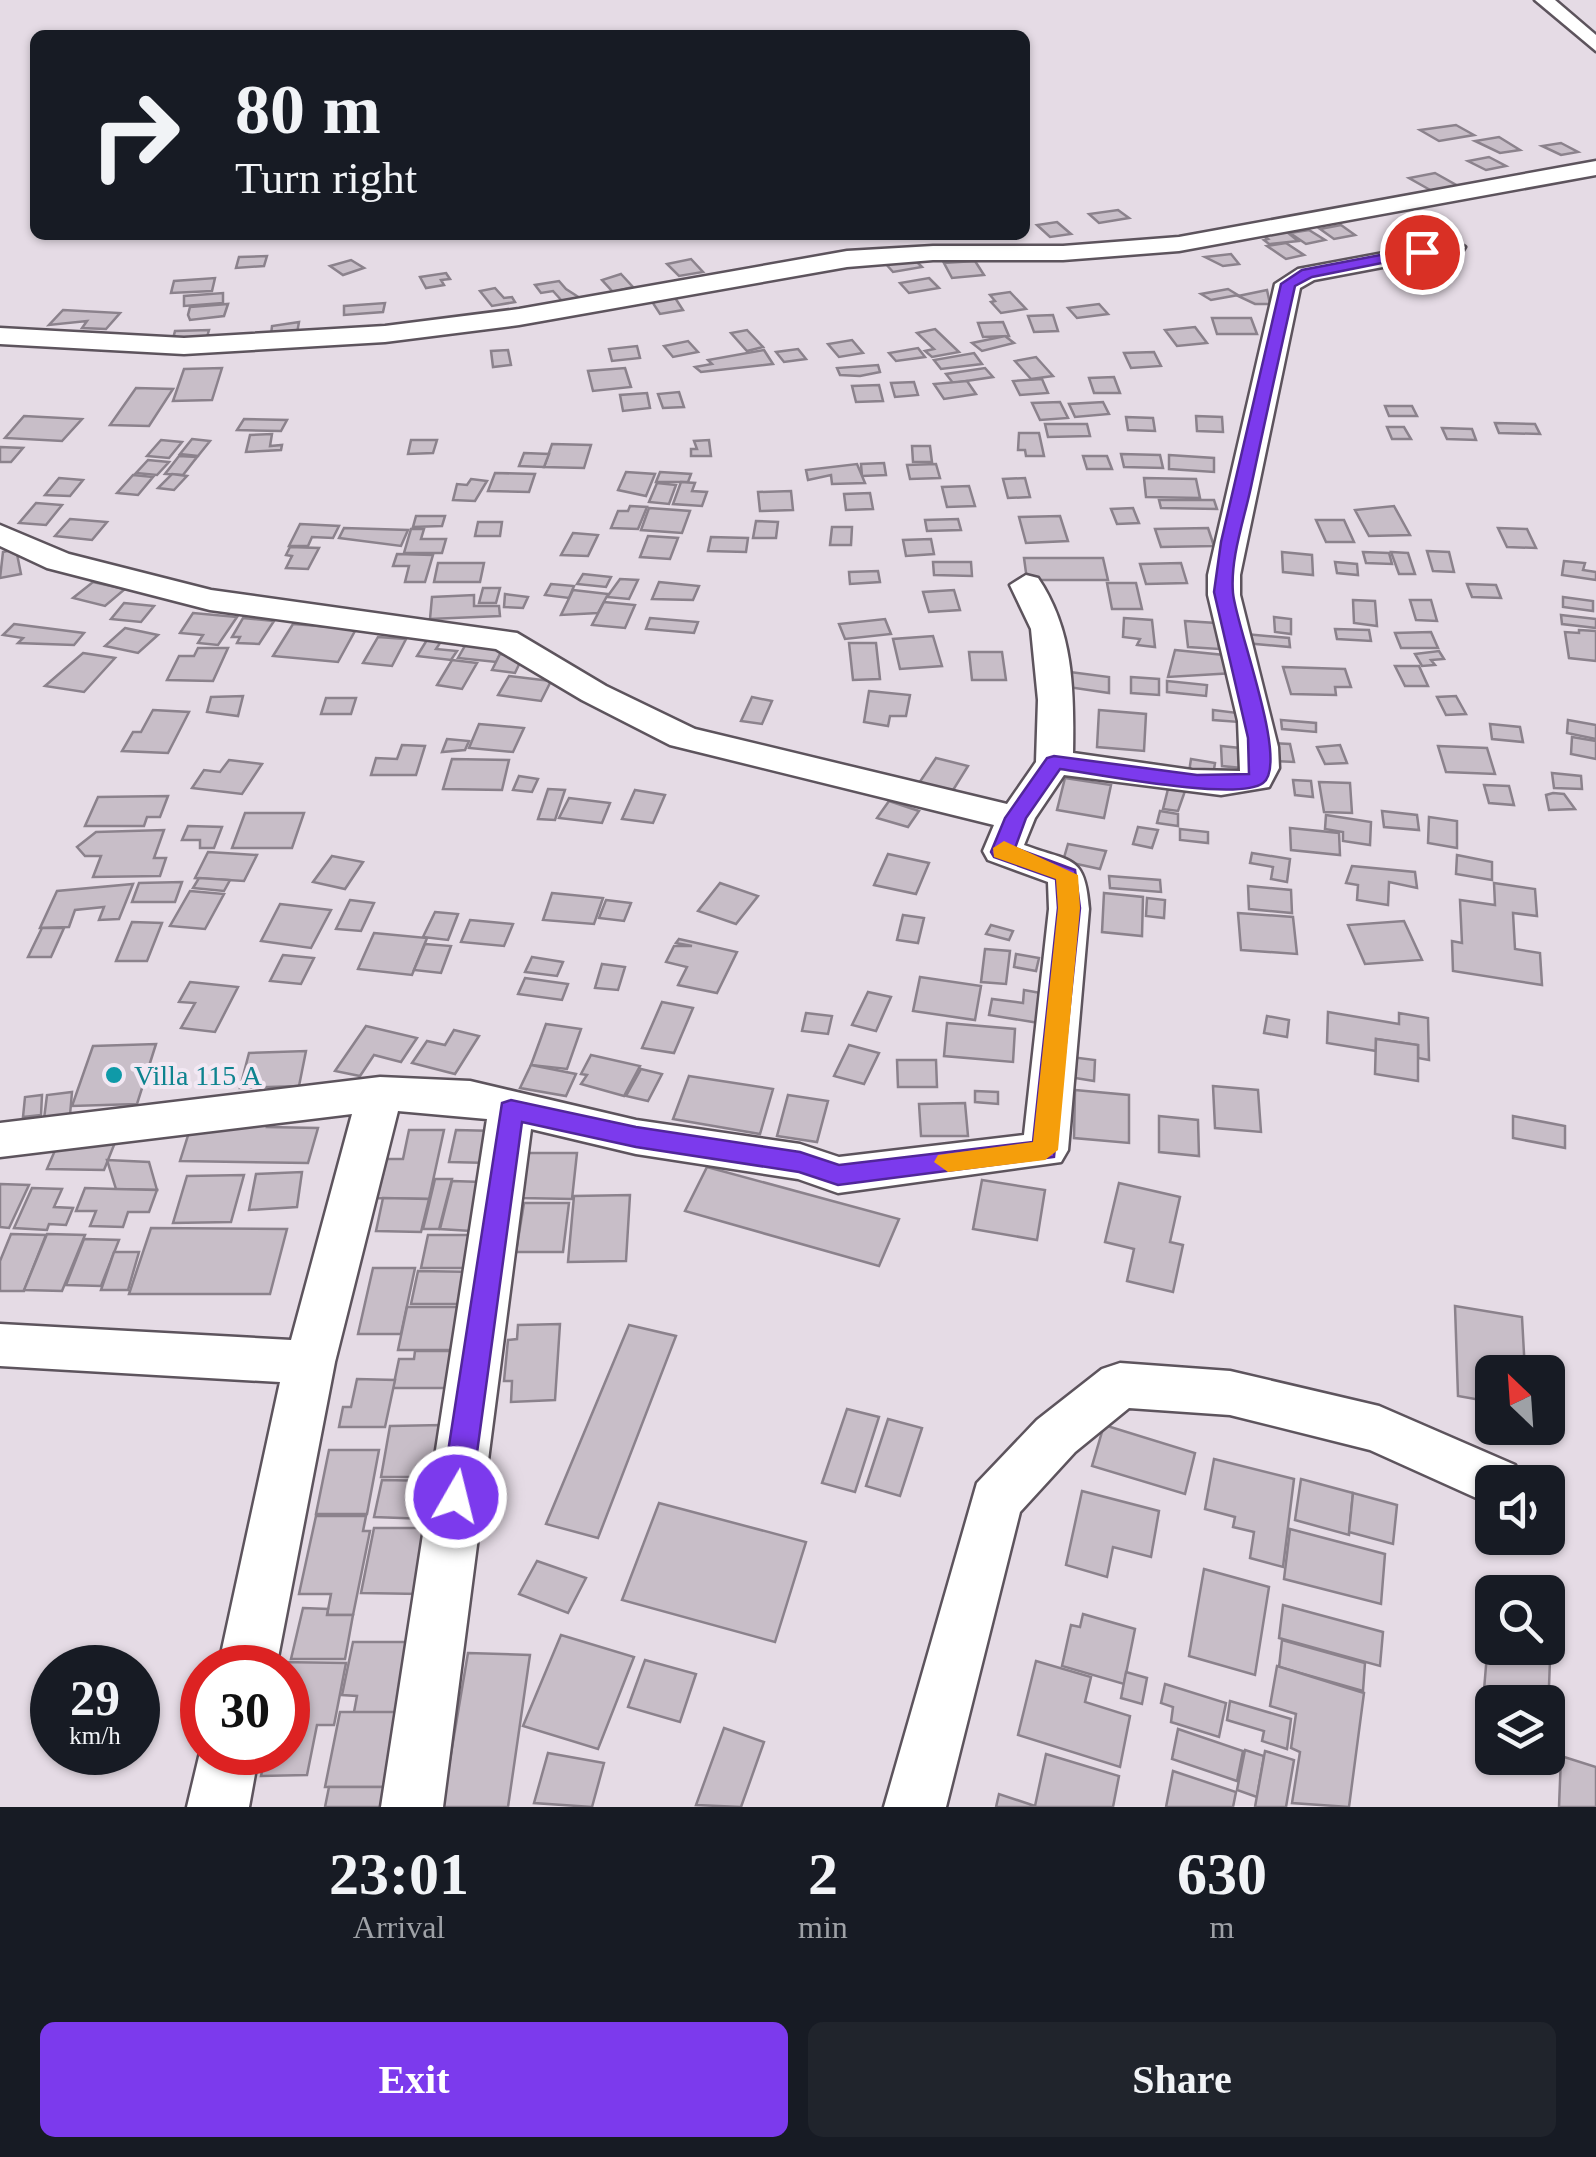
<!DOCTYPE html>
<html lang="en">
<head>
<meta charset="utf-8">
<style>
	body { margin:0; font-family:"Times New Roman",serif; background:#20242c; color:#f1f3f6; height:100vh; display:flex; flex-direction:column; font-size:38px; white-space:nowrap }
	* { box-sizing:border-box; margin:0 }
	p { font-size:32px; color:#9ea1a6 }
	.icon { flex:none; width:55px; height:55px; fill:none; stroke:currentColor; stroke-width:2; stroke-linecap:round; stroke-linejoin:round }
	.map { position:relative; height:1807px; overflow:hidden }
	.details { display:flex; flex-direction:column; background:#171b24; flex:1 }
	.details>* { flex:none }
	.guide { position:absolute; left:30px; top:30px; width:1000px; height:210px; border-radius:15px; box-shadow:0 2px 8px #0004; background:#171b24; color:#f1f3f6; overflow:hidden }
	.needle { width:65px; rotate:335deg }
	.buttons { position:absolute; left:1475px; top:1355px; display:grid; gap:20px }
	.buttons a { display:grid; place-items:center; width:90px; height:90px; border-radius:15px; background:#171b24; box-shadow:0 2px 8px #0004; font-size:50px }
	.speed { position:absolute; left:30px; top:1645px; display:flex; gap:20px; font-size:50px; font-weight:700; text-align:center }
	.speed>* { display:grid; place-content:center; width:130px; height:130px; border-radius:50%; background:#171b24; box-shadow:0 2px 8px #0004; line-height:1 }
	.speed small { font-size:25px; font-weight:400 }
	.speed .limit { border:15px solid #d22; background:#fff; color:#111 }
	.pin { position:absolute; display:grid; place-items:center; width:85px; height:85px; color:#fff; margin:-42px; border:5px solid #fff; border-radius:50%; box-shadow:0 2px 10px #0007 }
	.me { position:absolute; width:110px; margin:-55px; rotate:8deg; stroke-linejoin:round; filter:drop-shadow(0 0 8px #0008) }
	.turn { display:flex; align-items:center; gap:35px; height:210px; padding:0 40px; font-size:45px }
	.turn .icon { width:130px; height:130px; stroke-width:2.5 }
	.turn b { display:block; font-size:70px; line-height:85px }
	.eta { display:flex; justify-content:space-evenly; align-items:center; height:170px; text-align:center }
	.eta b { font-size:60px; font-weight:700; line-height:70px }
	.button { display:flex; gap:20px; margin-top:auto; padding:20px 40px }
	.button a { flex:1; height:115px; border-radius:15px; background:#7c3aed; color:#fff; font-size:40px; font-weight:700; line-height:115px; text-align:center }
	.button a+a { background:#20242c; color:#f1f3f6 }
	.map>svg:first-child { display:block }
	.building { fill:#c8bec8; stroke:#8b828c; stroke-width:2.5 }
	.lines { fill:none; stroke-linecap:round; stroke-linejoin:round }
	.minor-casing { stroke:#5d545d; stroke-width:5 }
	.minor { fill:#fff; fill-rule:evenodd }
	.route { fill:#7c3aed; stroke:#51269a; stroke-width:2.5 }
	.slow { fill:#f59e0b }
	.culture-dot { fill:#0f9aa8; stroke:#f2e8f3; stroke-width:4 }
	.labels { text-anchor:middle; stroke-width:8; stroke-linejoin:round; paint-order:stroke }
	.culture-label { font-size:28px; fill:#0d838f; stroke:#f2e8f3; text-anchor:start }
</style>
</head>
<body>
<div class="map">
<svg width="1596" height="1807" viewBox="0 0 1596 1807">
	<rect width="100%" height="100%" fill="#e5dbe5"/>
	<!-- building -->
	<g class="building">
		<path d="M1456 125 1474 135 1439 141 1420 130Z"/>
		<path d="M1499 137 1520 150 1500 153 1475 141Z"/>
		<path d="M1561 143 1578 152 1561 155 1542 146Z"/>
		<path d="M1489 157 1506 166 1486 170 1468 161Z"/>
		<path d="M1435 173 1458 186 1432 191 1409 178Z"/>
		<path d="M1118 210 1129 218 1099 223 1089 214Z"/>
		<path d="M1057 222 1071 234 1050 237 1037 225Z"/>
		<path d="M1341 225 1355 235 1334 239 1320 229Z"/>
		<path d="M1309 230 1325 240 1306 244 1290 233Z"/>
		<path d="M1287 232 1298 241 1269 244 1264 240 1268 239 1263 235Z"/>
		<path d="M1286 243 1304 255 1286 259 1267 246Z"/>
		<path d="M1231 254 1239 264 1223 266 1205 257Z"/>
		<path d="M267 256 264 266 236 268 239 257Z"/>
		<path d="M691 259 703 272 679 276 667 264Z"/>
		<path d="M914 259 922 267 893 272 885 263Z"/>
		<path d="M351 260 364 268 343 275 330 266Z"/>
		<path d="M975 261 984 275 952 278 944 263Z"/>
		<path d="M446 273 450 279 441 280 444 285 426 288 420 277Z"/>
		<path d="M621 274 633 287 613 292 602 280Z"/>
		<path d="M215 278 212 291 171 293 174 281Z"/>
		<path d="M929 278 939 288 909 293 900 283Z"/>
		<path d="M559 281 566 289 580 298 562 301 553 291 541 293 535 285Z"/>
		<path d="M495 288 504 298 512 297 515 302 492 306 480 291Z"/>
		<path d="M1228 289 1238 295 1211 300 1201 294Z"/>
		<path d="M1267 290 1270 304H1255L1238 296Z"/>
		<path d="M1010 292 1026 309 1001 313 991 302 995 301 990 295Z"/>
		<path d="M223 293V303L184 306V296Z"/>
		<path d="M672 293 683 310 660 314 649 297Z"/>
		<path d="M385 303 383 312 344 315V306Z"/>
		<path d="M228 304 224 316 190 320 188 315 190 307Z"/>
		<path d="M1099 304 1108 314 1077 318 1068 308Z"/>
		<path d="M63 310 120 313 106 329 82 328 87 321 49 325Z"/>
		<path d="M1053 315 1058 331 1034 332 1028 316Z"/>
		<path d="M1212 318H1251L1257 334H1217Z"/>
		<path d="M299 322 297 333 271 335 272 326Z"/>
		<path d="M1003 322 1009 336 983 337 978 323Z"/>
		<path d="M1195 327 1207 343 1177 346 1165 330Z"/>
		<path d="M935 329 959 352 932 357 925 351 934 349 917 333Z"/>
		<path d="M209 330 207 337 173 339 175 331Z"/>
		<path d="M747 330 763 347 747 351 731 333Z"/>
		<path d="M1005 336 1014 343 982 351 972 343Z"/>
		<path d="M852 340 863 353 839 357 828 344Z"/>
		<path d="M688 341 698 352 673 357 664 346Z"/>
		<path d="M637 346 640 358 612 361 609 349Z"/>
		<path d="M918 348 925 357 896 361 889 353Z"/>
		<path d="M798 349 806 359 784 362 776 352Z"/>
		<path d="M508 350 511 365 493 367 491 351Z"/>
		<path d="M764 350 773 364 701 372 695 367 712 364 708 360Z"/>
		<path d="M1154 352 1161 366 1131 368 1124 353Z"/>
		<path d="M974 353 982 364 941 369 934 360Z"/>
		<path d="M1036 357 1053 376 1031 379 1015 361Z"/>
		<path d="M878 365 880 372 860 376 840 375 837 368Z"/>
		<path d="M222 368 212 400 173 401 184 369Z"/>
		<path d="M625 368 631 387 593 391 588 371Z"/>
		<path d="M985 368 993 377 953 383 946 374Z"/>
		<path d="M1114 377 1120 393H1094L1089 378Z"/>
		<path d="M1042 379 1048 393 1020 395 1013 381Z"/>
		<path d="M967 381 976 394 944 399 934 384Z"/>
		<path d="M914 382 918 395 895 397 891 383Z"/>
		<path d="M879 385 883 401 856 402 852 386Z"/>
		<path d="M136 388 173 389 149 426 110 425Z"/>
		<path d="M679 392 684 407 663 408 658 394Z"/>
		<path d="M647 393 650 408 623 411 620 395Z"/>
		<path d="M1060 402 1068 418 1040 420 1032 403Z"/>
		<path d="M1103 402 1109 414 1075 417 1069 404Z"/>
		<path d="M1385 406H1412L1417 416H1389Z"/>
		<path d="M24 416 82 419 62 441 5 438Z"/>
		<path d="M1196 416 1222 417 1223 432 1197 431Z"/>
		<path d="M1126 417 1153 418 1155 431 1128 430Z"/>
		<path d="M244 419 287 420 281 431 237 430Z"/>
		<path d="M1495 423 1535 424 1540 434 1499 433Z"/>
		<path d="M1045 424H1087L1090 436 1048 437Z"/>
		<path d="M1387 427H1404L1411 439H1392Z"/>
		<path d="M1442 428 1472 429 1476 440 1447 439Z"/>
		<path d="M1019 433H1039L1044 456H1026L1025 450H1018Z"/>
		<path d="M272 434 270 446 282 445 281 450 246 452 250 435Z"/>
		<path d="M192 439 210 441 198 456 180 454Z"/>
		<path d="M161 440 182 442 169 458 147 456Z"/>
		<path d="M411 440H437L433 453 408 454Z"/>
		<path d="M709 440 711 456H691V449H697L694 441Z"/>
		<path d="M552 444 591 445 584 468 544 467Z"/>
		<path d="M912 446H930L932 462H913Z"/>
		<path d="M0 447 23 448 11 462H0Z"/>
		<path d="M524 453 549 454 544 467 519 466Z"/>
		<path d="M1121 454 1160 455 1163 468 1124 467Z"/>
		<path d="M1169 455 1214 458V472L1169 469Z"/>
		<path d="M179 456 197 457 183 475 165 474Z"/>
		<path d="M1083 456H1107L1112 469H1087Z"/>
		<path d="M148 460 169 462 157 475 136 473Z"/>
		<path d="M884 463 886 475 862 476 861 464Z"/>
		<path d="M857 464 865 483 832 484 831 475 808 480 806 470Z"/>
		<path d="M936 464 940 478 910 479 907 465Z"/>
		<path d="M626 472 655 474 646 496 618 490Z"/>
		<path d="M660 472 691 474 688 482H656Z"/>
		<path d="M495 473 535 474 529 492 488 491Z"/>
		<path d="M172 474 187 476 174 490 158 488Z"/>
		<path d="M133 475 153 477 138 495 117 493Z"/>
		<path d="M59 478 83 480 70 496 45 495Z"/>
		<path d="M1025 478 1030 497 1008 498 1003 479Z"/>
		<path d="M1144 478 1196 479 1200 498 1146 497Z"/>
		<path d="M471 479 487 481 475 501 453 500 457 484 467 485Z"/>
		<path d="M681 482 695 483 692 491 707 492 702 506 673 504Z"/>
		<path d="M657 483 676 485 669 504 649 502Z"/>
		<path d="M969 486 975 506 947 507 942 487Z"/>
		<path d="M791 491 793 510 760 511 758 492Z"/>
		<path d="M870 493 873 509 846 510 844 494Z"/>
		<path d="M1159 500H1214L1217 509 1161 508Z"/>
		<path d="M36 503 62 505 46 525 19 523Z"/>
		<path d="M630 506 647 507 638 529 611 528 618 511H628Z"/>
		<path d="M1394 506 1410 535 1369 536 1355 510Z"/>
		<path d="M649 508 690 511 682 533 641 530Z"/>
		<path d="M1133 508 1139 523 1117 524 1111 509Z"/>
		<path d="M416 516H445L442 526 413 527Z"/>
		<path d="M1060 516 1068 541 1026 543 1019 517Z"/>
		<path d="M70 519 107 522 92 540 55 536Z"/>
		<path d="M958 519 961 530 927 531 925 520Z"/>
		<path d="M1316 520H1344L1354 542H1326Z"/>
		<path d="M756 521 778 522 776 538H753Z"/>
		<path d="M478 522H502L500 536H475Z"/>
		<path d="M300 524 339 526 333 538 312 537 308 546H289Z"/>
		<path d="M832 527H852L851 545H830Z"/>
		<path d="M344 528 408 530 401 546 339 538Z"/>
		<path d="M1208 528 1214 546 1161 547 1155 529Z"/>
		<path d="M1498 528 1527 529 1536 548 1507 547Z"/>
		<path d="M411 529H424L421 539H446L442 553H404Z"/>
		<path d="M573 533 598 535 588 556 561 555Z"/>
		<path d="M648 536 678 538 670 559 640 557Z"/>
		<path d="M711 537 748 538 746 552 708 551Z"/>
		<path d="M931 539 934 554 906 556 903 540Z"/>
		<path d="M290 547 319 548 308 569 286 568 292 556 286 555Z"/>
		<path d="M16 549 21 574 0 578 3 552Z"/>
		<path d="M1427 551 1449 552 1454 572 1433 571Z"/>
		<path d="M1282 552 1312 555 1313 575 1283 572Z"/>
		<path d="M1363 552 1389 553 1392 564 1366 563Z"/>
		<path d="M1391 552 1408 553 1415 574H1399Z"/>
		<path d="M397 554 433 555 425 582H405L409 566H393Z"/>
		<path d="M1024 558H1103L1108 580H1027Z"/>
		<path d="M1564 561 1585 563 1583 570 1596 572V580L1562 575Z"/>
		<path d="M933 562H971L972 576 934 575Z"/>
		<path d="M1335 562 1357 564 1358 575 1337 573Z"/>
		<path d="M438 563H484L480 582H434Z"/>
		<path d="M1181 563 1187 583 1146 584 1140 564Z"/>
		<path d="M878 571 880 582 850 584 849 572Z"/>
		<path d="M583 574 611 577 606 587 577 584Z"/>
		<path d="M620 579 638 580 629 599 607 597Z"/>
		<path d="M93 582 125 589 105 606 73 598Z"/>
		<path d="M659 582 699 586 693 600 652 599Z"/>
		<path d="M1107 583H1136L1142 609H1112Z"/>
		<path d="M551 584 574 586 569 598 545 595Z"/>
		<path d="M1467 584 1496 585 1501 598 1472 597Z"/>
		<path d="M483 588H500L496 603H479Z"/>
		<path d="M573 590 608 594 598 613 561 615Z"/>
		<path d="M954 590 960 610 929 612 923 592Z"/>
		<path d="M505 594 528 597 523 608 504 607Z"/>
		<path d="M474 595V606H499L500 616 430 619 432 597Z"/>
		<path d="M1563 597 1593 601V611L1563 607Z"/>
		<path d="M1353 600 1375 601 1377 626 1354 623Z"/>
		<path d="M1410 600H1431L1437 621 1416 620Z"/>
		<path d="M604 602 635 605 625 628 592 625Z"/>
		<path d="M124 603 154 606 141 622 111 619Z"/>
		<path d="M193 613 237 617 218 645 198 643 203 635 180 633Z"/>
		<path d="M1561 615 1596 619V628L1562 624Z"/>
		<path d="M1274 617 1291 619V634L1275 632Z"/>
		<path d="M243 618 274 621 259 644 237 643 240 637H232Z"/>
		<path d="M650 618 698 622 694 633 646 629Z"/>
		<path d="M1124 618 1152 620 1155 647 1137 645 1140 639 1123 637Z"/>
		<path d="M885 619 891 634 845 639 839 624Z"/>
		<path d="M1185 621 1216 623 1219 649 1188 647Z"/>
		<path d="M14 624 84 633 74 645 18 643 23 638 3 635Z"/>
		<path d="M293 624 356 629 338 662 273 656Z"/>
		<path d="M125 628 158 635 138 653 105 646Z"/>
		<path d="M1335 629 1369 630 1371 641 1337 639Z"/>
		<path d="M1579 630 1596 631V661L1569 658 1565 632 1579 633Z"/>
		<path d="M1431 632 1438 648H1401L1395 633Z"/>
		<path d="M1245 634 1289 638 1290 647 1245 643Z"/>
		<path d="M430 635 444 637 436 649 457 651 451 660 417 656Z"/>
		<path d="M933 636 942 666 900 669 893 639Z"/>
		<path d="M378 637 406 639 392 666 363 663Z"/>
		<path d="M849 643H876L880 679 853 680Z"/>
		<path d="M466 644 504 647 496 662 458 658Z"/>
		<path d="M198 648H228L213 681 167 680 179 656H194Z"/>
		<path d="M1175 650 1234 656V673L1168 677Z"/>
		<path d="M1439 651 1444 659 1431 660 1435 665 1422 666 1415 654Z"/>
		<path d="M969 652H1002L1006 680H972Z"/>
		<path d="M83 653 115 658 84 692 45 686Z"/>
		<path d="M500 654 523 656 515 673 492 670Z"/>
		<path d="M452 660 477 663 462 689 437 685Z"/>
		<path d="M1395 666H1419L1428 686H1405Z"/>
		<path d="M1283 667 1345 669 1351 687H1335L1336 695 1291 694Z"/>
		<path d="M1070 672 1109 677V693L1068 687Z"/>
		<path d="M509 676 551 681 541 701 498 695Z"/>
		<path d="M1131 677 1159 679V695L1131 693Z"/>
		<path d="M1167 681 1207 685 1206 696 1167 692Z"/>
		<path d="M869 691 910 695 906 716H890L888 726 864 722Z"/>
		<path d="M243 696 238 716 207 712 211 697Z"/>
		<path d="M1456 696 1466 714 1446 715 1437 697Z"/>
		<path d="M752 697 772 701 762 724 741 721Z"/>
		<path d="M326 698H356L351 714H321Z"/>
		<path d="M153 710 189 712 168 753 122 751 133 732H141Z"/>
		<path d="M1099 710 1146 714 1144 751 1097 747Z"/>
		<path d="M1213 710 1238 713 1239 722 1213 720Z"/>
		<path d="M1281 720 1316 723V732L1282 729Z"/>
		<path d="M1568 720 1596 725V739L1567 733Z"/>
		<path d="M479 724 524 728 513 752 469 748Z"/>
		<path d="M1490 724 1520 727 1523 742 1492 739Z"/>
		<path d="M1572 737 1596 741V759L1571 754Z"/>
		<path d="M447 739 469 741 465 750 442 752Z"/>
		<path d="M1271 743 1290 744 1294 762 1274 761Z"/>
		<path d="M402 745 425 746 416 775H371L376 758 397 759Z"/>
		<path d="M1340 745 1347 763 1325 764 1317 747Z"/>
		<path d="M1221 746 1240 748 1242 768 1222 766Z"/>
		<path d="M1438 746 1487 748 1495 774 1446 772Z"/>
		<path d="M936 758 968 766 950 795 917 786Z"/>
		<path d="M452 759 509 760 502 790 443 789Z"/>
		<path d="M1191 759 1215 763 1213 776 1189 772Z"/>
		<path d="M229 760 262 764 242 794 192 788 204 770 220 772Z"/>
		<path d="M1552 773 1581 776 1582 789 1554 788Z"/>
		<path d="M519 776 538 779 532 792 513 790Z"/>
		<path d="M1065 778 1111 785 1104 818 1057 810Z"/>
		<path d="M1293 780 1311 781 1313 797 1295 795Z"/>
		<path d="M1319 782 1350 783 1352 813 1324 812Z"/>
		<path d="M1484 785 1509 786 1514 805 1489 803Z"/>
		<path d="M548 789 565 790 555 820 538 819Z"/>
		<path d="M1168 789 1185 791 1178 811 1163 809Z"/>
		<path d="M635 790 665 795 653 823 622 819Z"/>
		<path d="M1553 793 1564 794 1575 809 1549 810 1546 795Z"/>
		<path d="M168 796 160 817H147L144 826H85L98 797Z"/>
		<path d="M569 798 610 803 602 823 559 818Z"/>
		<path d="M889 801 919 811 908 827 877 818Z"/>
		<path d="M1160 811 1178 814V826L1157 823Z"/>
		<path d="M1382 811 1417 815 1419 830 1384 827Z"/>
		<path d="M245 813H304L292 848H232Z"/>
		<path d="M1326 815 1371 822 1370 845 1343 841V832L1325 829Z"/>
		<path d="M1429 817 1457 821V848L1428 843Z"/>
		<path d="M188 826 222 827 214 848H200V840H182Z"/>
		<path d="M1138 827 1158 830 1152 848 1133 844Z"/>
		<path d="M1290 828 1339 833 1340 855 1291 850Z"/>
		<path d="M1180 829 1208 832V843L1180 840Z"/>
		<path d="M164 830 154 858H166L160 876 93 877 101 856H85L77 847 96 832Z"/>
		<path d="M1068 844 1106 851 1100 869 1063 861Z"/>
		<path d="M208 852 257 855 244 881 195 878Z"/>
		<path d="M1252 853 1290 859 1287 882 1271 879 1273 867 1250 863Z"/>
		<path d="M888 854 929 863 916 894 874 885Z"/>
		<path d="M1457 855 1492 862V880L1456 874Z"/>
		<path d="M332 856 363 862 345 889 313 882Z"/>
		<path d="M1352 866 1415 872 1417 888 1389 882 1388 905 1357 900 1358 885 1346 883Z"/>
		<path d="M1109 876 1160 880 1161 892 1110 888Z"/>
		<path d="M199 878 230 880 224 891 193 888Z"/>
		<path d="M182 882 175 902H132L139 883Z"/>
		<path d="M720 883 758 896 736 924 698 911Z"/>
		<path d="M1494 883 1535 889 1537 916 1513 913 1515 949 1540 953 1542 985 1453 971 1452 941 1462 943 1460 900 1495 905Z"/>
		<path d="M133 884 119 919 99 920 104 907 75 910 69 927 40 928 57 891Z"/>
		<path d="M1248 886 1291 890 1292 913 1249 909Z"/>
		<path d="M190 891 224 894 205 929 170 926Z"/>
		<path d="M552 893 603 898 594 924 543 920Z"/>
		<path d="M1104 893 1143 897 1142 936 1102 932Z"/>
		<path d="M1147 898 1165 900 1164 918 1146 916Z"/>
		<path d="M350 900 374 903 361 931 336 929Z"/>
		<path d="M606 900 631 903 624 921 599 918Z"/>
		<path d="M280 904 331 910 311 948 261 941Z"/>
		<path d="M435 912 458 914 448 940 423 937Z"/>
		<path d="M1238 913 1293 917 1297 954 1241 950Z"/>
		<path d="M903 915 924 918 918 943 897 940Z"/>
		<path d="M470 920 513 924 504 946 461 942Z"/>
		<path d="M1404 921 1422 960 1365 964 1348 925Z"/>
		<path d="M132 922 162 923 147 961H116Z"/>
		<path d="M991 925 1013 931 1009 940 986 934Z"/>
		<path d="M42 928H64L51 957H28Z"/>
		<path d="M374 933 427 938 412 975 358 969Z"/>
		<path d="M679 939 737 952 717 993 678 985 687 967 666 962 674 946H692L676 943Z"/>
		<path d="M425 944 451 946 441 973 414 970Z"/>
		<path d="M985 949 1010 951 1006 984 981 982Z"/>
		<path d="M1016 954 1039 958 1036 971 1014 967Z"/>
		<path d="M283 955 314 958 301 984 270 981Z"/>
		<path d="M532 957 563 962 557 976 525 972Z"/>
		<path d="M602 964 625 967 618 990 595 988Z"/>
		<path d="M920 977 981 986 975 1020 913 1011Z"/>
		<path d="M525 978 568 984 562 1000 518 994Z"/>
		<path d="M190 982 238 987 215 1032 181 1028 195 1003 179 1002Z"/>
		<path d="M1024 990 1046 994 1039 1023 989 1015 992 999 1023 1003Z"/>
		<path d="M868 992 891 997 876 1031 852 1025Z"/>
		<path d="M662 1002 693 1008 674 1053 642 1048Z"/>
		<path d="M1328 1012 1399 1024V1013L1428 1018 1429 1060 1418 1058V1045L1376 1039V1051L1327 1043Z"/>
		<path d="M806 1013 832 1016 828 1034 802 1031Z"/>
		<path d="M1267 1016 1289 1020 1287 1037 1264 1033Z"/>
		<path d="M947 1023 1015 1029 1013 1062 944 1056Z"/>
		<path d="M546 1024 581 1029 567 1069 531 1065Z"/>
		<path d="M366 1026 417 1038 401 1062 374 1055 360 1076 335 1071Z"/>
		<path d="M454 1030 479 1036 455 1074 412 1063 427 1041 445 1045Z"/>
		<path d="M1376 1039 1418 1045V1081L1375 1074Z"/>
		<path d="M156 1044 137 1104 72 1106 93 1046Z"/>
		<path d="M849 1045 879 1053 864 1084 834 1076Z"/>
		<path d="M306 1051 299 1086 240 1088 249 1053Z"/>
		<path d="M591 1055 640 1066 624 1096 581 1084 587 1075 581 1074Z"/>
		<path d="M1071 1057 1095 1060 1094 1081 1069 1077Z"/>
		<path d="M897 1060H936L937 1087H898Z"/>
		<path d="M531 1065 576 1074 566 1096 520 1088Z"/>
		<path d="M641 1069 662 1074 648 1101 626 1096Z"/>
		<path d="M689 1076 773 1089 760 1134 673 1119Z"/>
		<path d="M1213 1086 1258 1090 1261 1132 1215 1128Z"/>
		<path d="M1075 1090 1129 1095V1143L1074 1138Z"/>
		<path d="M975 1091 998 1092V1104L975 1102Z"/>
		<path d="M72 1092 70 1115 44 1119 47 1095Z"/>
		<path d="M42 1095 41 1115 23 1117 25 1097Z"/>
		<path d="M788 1095 828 1101 817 1142 777 1136Z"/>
		<path d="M965 1103 968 1136H921L919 1104Z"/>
		<path d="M1159 1116 1198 1120 1199 1156 1159 1152Z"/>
		<path d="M1513 1116 1565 1126V1148L1513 1138Z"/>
		<path d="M270 1117 267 1127 318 1128 308 1163 180 1161 191 1126Z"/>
		<path d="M409 1130H444L429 1199 368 1198 378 1159H403Z"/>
		<path d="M456 1130 496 1131 490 1163 449 1162Z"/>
		<path d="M118 1135 104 1170 47 1169 56 1148Z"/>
		<path d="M528 1153H577L572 1199 521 1198Z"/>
		<path d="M107 1160 149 1162 157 1190 116 1189Z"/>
		<path d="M707 1167 899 1219 879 1266 685 1211Z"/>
		<path d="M302 1172 297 1207 249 1210 256 1174Z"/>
		<path d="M244 1175 231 1222 173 1223 187 1176Z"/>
		<path d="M435 1179H452L439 1229H423Z"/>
		<path d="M982 1180 1045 1190 1037 1240 973 1229Z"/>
		<path d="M452 1181 482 1182 471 1231 440 1229Z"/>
		<path d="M1119 1183 1180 1197 1170 1242 1183 1245 1173 1292 1127 1281 1134 1249 1105 1242Z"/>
		<path d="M0 1184 29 1185 9 1228 0 1227Z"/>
		<path d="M32 1188 62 1189 54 1207 73 1208 66 1225 49 1224 47 1230 14 1228Z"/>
		<path d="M85 1188 116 1189 157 1190 149 1212H128L123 1227 90 1226 96 1211H76Z"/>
		<path d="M630 1195 626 1261 568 1262 574 1196Z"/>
		<path d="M383 1198 429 1199 421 1232 376 1231Z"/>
		<path d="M524 1203H569L563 1252H516Z"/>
		<path d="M151 1228 287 1229 270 1294H129Z"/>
		<path d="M11 1234 46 1235 24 1291H0V1261Z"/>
		<path d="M47 1234 85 1235 62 1291 24 1290Z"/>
		<path d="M428 1235H480L474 1268H421Z"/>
		<path d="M84 1239 119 1240 101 1286 66 1285Z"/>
		<path d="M114 1252H139L128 1290H101Z"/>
		<path d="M373 1268H415L401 1334H358Z"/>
		<path d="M418 1271 476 1272 470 1304H411Z"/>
		<path d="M1455 1306 1522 1317 1525 1372H1492V1402L1458 1396Z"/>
		<path d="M407 1307H468L460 1350H398Z"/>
		<path d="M560 1324 555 1400 511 1402 512 1381H504L508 1340 517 1339 518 1325Z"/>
		<path d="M629 1325 676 1336 598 1538 546 1524Z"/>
		<path d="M415 1351H455L449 1388H393L399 1359H414Z"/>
		<path d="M357 1379 395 1380 385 1427H339L343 1407H351Z"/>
		<path d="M847 1409 879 1417 855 1492 822 1483Z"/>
		<path d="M888 1419 922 1428 900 1496 866 1486Z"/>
		<path d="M442 1425 434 1477H381L390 1426Z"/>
		<path d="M1104 1425 1195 1453 1185 1494 1092 1466Z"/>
		<path d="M329 1450H379L367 1514H316Z"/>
		<path d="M1214 1459 1294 1479 1283 1567 1250 1558 1254 1532 1233 1527 1235 1517 1205 1509Z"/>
		<path d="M1301 1479 1353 1493 1349 1535 1295 1520Z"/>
		<path d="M382 1480 436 1481 428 1519 374 1517Z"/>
		<path d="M1082 1491 1159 1511 1151 1557 1113 1547 1107 1577 1066 1565Z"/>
		<path d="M1353 1493 1397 1505 1393 1544 1349 1532Z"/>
		<path d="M659 1503 806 1542 775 1642 622 1600Z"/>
		<path d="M316 1516H366L363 1531H370L353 1615H327L331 1594H299Z"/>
		<path d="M374 1528H431L421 1594 361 1593Z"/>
		<path d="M1290 1529 1385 1554 1381 1604 1284 1579Z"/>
		<path d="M537 1561 586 1578 568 1613 519 1594Z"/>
		<path d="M1204 1569 1269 1587 1255 1675 1189 1656Z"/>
		<path d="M1283 1605 1383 1632 1380 1666 1279 1638Z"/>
		<path d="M303 1608 328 1609 327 1615H353L345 1659H291Z"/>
		<path d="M1083 1614 1135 1629 1124 1684 1062 1666 1071 1625 1080 1627Z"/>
		<path d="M561 1635 634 1657 598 1749 523 1726Z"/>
		<path d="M1282 1640 1365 1663 1363 1691 1279 1667Z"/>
		<path d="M353 1642H410L398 1713 354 1712 357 1696 342 1695Z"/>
		<path d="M1488 1642 1492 1648 1550 1660 1548 1712V1702H1492V1742L1480 1738Z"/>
		<path d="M468 1653 530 1655 508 1807H442Z"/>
		<path d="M645 1660 696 1674 680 1722 628 1707Z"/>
		<path d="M1036 1661 1091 1677 1085 1702 1130 1716 1120 1767 1018 1735Z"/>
		<path d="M279 1662 346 1663 334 1725H317L307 1775 261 1776 266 1752H288V1668H278Z"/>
		<path d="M1277 1666 1364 1693 1349 1807 1292 1803 1300 1752 1291 1748 1296 1714 1270 1706Z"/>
		<path d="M1126 1672 1147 1678 1142 1704 1121 1698Z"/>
		<path d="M1165 1684 1226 1703 1219 1737 1171 1722 1173 1707 1161 1703Z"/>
		<path d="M1230 1701 1291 1719 1287 1749 1262 1741 1264 1731 1227 1720Z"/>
		<path d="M340 1712H401L387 1787H325Z"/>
		<path d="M724 1728 764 1742 741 1807 696 1805Z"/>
		<path d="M1178 1729 1243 1751 1237 1781 1172 1759Z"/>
		<path d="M1245 1750 1264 1756 1257 1797 1237 1790Z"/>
		<path d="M1265 1751 1294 1760 1286 1807H1255Z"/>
		<path d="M548 1753 604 1763 592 1807 534 1803Z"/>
		<path d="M1046 1754 1119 1776 1113 1807H996L999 1794 1035 1806Z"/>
		<path d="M1561 1756 1596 1767V1807H1559Z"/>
		<path d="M1173 1771 1236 1792 1233 1807H1166Z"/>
		<path d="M329 1787H387L394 1807H325Z"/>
	</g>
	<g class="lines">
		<!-- minor casing -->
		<g class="minor-casing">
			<g id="minor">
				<path d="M1535 0H1555L1596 35V51Z"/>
				<path d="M1596 161V175L1179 251 1063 260H933L847 267 519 325 385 342 184 354 0 344V328L184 338 385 326 519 309 847 251 933 246H1063L1179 237Z"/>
				<path d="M1453 240 1465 247 1462 252 1314 280 1300 288 1240 575V595L1278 747 1279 768 1269 787 1221 795 1064 775 1035 818 1024 845C1072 863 1085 854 1089 909L1068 1150 1061 1162 838 1193 798 1179 636 1154 531 1129 443 1807H381L487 1119 398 1111 335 1362 276 1668H218L280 1382 0 1366V1324L291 1340 352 1114 0 1157V1123L380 1077 470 1081 636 1120 800 1144 839 1157 1024 1135 1049 909 1048 882 988 860 983 851 994 825 670 745 582 700 496 649 210 610 47 568 0 546V525L69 554 211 590 517 633 606 686 695 729 1007 804 1036 762 1038 700 1031 629 1010 585 1026 575 1038 578C1074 631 1074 692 1073 753L1192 770 1240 771 1238 721 1208 595V575L1275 284 1298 269Z"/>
				<path d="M1120 1363 1230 1371 1379 1406 1515 1465 1523 1482H1492V1505L1370 1450 1230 1415 1129 1408 1075 1452 1020 1512 946 1807H884L977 1483 1037 1420 1102 1369Z"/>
				<path d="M202 1744V1752H259L249 1807H187Z"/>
			</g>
		</g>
		<!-- minor -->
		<use href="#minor" class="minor"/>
	</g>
	<!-- route -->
	<path class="route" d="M1422 247 1427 254 1312 277 1295 286C1280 353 1265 420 1251 487 1244 520 1230 559 1233 593 1236 627 1290 764 1263 783 1238 802 1096 774 1060 769L1026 818 1015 848 1075 870 1080 908 1054 1157 838 1185 799 1172 636 1147 522 1122 471 1497 467 1507 456 1511 445 1507 441 1497 502 1103 511 1100 636 1127 800 1152 839 1165 1033 1142 1058 908 1056 879 994 857 991 852 1005 818 1047 758 1054 756 1197 775 1249 774 1248 738 1214 592 1221 542 1281 284 1302 270Z"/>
	<!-- slow -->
	<path class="slow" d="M1004 841 1078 875 1080 908 1058 1150 1045 1160 948 1172 934 1162 938 1155 1033 1142 1058 908 1056 879 994 857 993 848Z"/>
	<!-- markers -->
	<circle class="culture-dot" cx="114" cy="1075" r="10"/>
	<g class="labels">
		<!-- culture labels -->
		<g class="culture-label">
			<text x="134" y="1085">Villa 115 A</text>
		</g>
	</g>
</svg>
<div class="buttons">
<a><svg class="needle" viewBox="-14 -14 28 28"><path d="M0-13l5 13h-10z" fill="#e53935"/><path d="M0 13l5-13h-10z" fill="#9ea1a6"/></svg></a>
<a><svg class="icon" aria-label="sound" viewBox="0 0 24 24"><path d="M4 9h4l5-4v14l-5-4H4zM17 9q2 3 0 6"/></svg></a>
<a><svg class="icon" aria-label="search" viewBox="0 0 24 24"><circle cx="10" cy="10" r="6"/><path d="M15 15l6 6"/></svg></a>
<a><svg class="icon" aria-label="layers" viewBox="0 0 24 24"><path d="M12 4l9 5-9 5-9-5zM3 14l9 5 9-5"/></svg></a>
</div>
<div class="speed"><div>29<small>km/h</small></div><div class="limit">30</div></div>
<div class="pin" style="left:1422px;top:252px;background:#d93025"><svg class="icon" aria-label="arrive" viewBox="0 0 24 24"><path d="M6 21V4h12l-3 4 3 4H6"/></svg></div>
<svg class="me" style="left:456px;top:1497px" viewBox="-20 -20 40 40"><circle r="17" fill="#7c3aed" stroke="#fff" stroke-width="3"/><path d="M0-11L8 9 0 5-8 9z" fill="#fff"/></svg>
<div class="guide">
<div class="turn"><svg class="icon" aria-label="right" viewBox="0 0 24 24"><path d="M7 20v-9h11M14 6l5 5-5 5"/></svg><div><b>80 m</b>Turn right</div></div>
</div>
</div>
<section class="details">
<div class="eta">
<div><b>23:01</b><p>Arrival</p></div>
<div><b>2</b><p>min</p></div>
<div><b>630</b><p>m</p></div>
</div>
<div class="button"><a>Exit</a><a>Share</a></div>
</section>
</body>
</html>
